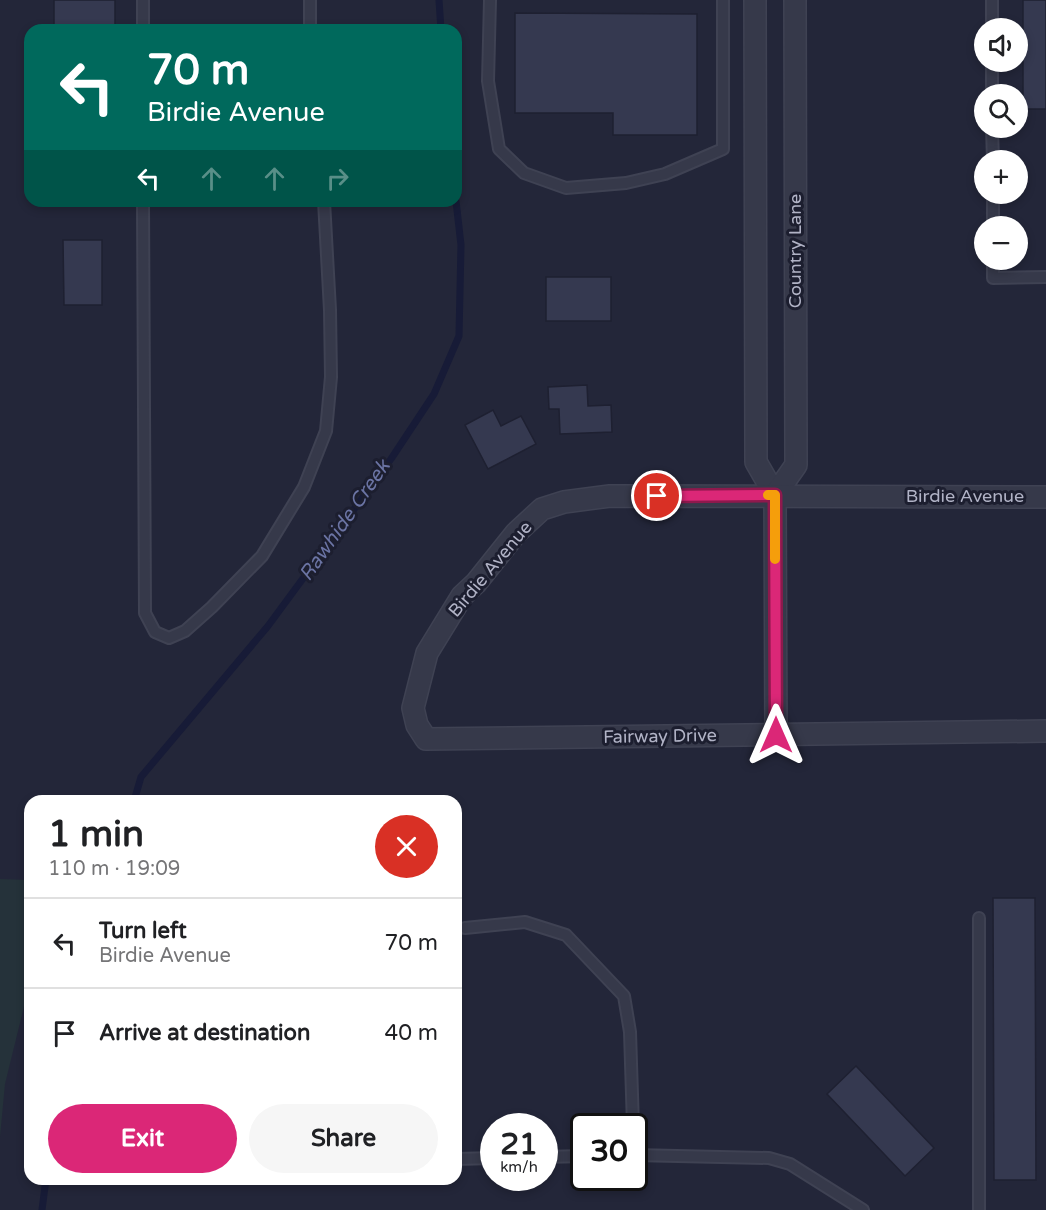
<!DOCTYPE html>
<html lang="en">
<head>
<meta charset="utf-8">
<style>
	body { margin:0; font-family:"Varela Round",sans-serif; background:#f6f6f6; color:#202124; height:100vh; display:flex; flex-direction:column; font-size:22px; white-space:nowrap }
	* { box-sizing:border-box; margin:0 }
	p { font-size:20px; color:#757577 }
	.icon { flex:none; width:33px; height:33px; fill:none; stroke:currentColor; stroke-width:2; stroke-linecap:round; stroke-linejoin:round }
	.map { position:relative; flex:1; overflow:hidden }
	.sheet { position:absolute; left:24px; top:795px; width:438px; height:390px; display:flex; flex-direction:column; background:#fff; border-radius:18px; box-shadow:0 3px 9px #0003 }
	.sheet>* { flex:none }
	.guide { position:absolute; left:24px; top:24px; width:438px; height:183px; border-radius:18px; box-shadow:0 3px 9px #0003; background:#00695c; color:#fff; overflow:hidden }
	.fabs { position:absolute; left:974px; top:18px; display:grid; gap:12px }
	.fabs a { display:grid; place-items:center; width:54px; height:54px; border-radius:50%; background:#fff; box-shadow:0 3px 9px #0003; font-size:30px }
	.speed { position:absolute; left:480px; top:1113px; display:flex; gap:12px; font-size:30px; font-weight:700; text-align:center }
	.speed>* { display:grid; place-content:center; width:78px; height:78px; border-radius:50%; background:#fff; box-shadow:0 3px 9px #0003; line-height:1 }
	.speed small { font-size:15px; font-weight:400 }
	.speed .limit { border:3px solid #111; border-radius:9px; background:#fff; color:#111 }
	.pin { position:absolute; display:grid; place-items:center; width:51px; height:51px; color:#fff; margin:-26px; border:3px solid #fff; border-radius:50%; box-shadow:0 2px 6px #0007 }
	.me { position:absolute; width:66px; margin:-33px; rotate:0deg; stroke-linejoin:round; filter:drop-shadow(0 0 4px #0008) }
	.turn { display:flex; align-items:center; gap:21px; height:126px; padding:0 24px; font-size:27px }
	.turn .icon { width:78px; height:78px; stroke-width:2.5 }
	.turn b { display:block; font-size:42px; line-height:51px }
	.lanes { display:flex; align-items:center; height:57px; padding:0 24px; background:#0003; justify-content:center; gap:30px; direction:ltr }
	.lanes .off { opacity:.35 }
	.round { display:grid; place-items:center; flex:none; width:63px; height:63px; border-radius:32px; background:#f6f6f6 }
	.headline { display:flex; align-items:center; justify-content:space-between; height:102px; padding:0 24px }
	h1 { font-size:36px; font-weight:700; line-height:45px }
	.action { display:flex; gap:12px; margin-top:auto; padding:12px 24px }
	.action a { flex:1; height:69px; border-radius:36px; background:#db2777; color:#fff; font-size:24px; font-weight:700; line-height:69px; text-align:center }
	.action a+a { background:#f6f6f6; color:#202124 }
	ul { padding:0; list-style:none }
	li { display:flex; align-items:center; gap:18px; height:90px; padding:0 24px; border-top:2px solid #e0e0e0 }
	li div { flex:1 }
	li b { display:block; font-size:22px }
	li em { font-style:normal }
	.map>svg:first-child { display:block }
	.green { fill:#25323a }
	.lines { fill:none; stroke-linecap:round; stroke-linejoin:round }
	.stream { stroke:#171b37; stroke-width:7 }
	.building { fill:#353950; stroke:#1e2031; stroke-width:1.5 }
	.lane-casing { stroke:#3f4253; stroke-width:14 }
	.street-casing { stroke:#3f4253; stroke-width:24 }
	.lane { stroke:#36394a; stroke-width:10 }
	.street { stroke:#36394a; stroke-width:21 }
	.route-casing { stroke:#8e194d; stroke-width:15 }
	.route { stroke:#db2777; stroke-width:10 }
	.slow { stroke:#f59e0b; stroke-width:10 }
	.labels { text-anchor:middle; stroke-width:6; stroke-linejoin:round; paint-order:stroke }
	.street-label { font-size:18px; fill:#b1b3c6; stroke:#1c1e2f }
	.water-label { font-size:20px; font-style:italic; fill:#6b74a4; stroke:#1c1e2f }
</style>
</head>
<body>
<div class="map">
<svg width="1046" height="1210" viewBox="0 0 1046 1210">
	<rect width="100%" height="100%" fill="#232639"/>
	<!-- green -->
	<path class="green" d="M0 879 30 880V982L5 1084 0 1137Z"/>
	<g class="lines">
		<!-- stream -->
		<g class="stream">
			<path d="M439 0 441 30"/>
			<path d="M134 801 141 777 268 626 391 459 434 394 459 336 461 245 456 201"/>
			<path d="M42 1210 46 1179"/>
		</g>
	</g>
	<!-- building -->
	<g class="building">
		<rect x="54" y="0" width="61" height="30"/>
		<rect x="1023" y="0" width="23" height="109"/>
		<path d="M515 13 697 14V135H613V113H515Z"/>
		<path d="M63 240H102V305H64Z"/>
		<rect x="546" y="277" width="65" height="44"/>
		<path d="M587 385 588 406 611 405 612 432 560 434 559 409H549L548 387Z"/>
		<path d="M493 410 501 426 521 416 536 444 488 469 465 425Z"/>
		<path d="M993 898H1035L1036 1180H994Z"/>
		<path d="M856 1066 934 1148 905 1176 827 1094Z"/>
	</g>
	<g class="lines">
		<!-- lane casing -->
		<g class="lane-casing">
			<g id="lane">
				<path d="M310 0V30"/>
				<path d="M490 0 488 81 499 149 524 173 566 188 626 183 665 174 723 149V0"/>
				<path d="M992 0V28"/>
				<path d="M143 30V0"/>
				<path d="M992 62V94"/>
				<path d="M992 128 993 160"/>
				<path d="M993 194V226"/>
				<path d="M143 201 145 613 155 632 169 638 185 631 212 607 262 556 304 487 326 431 331 377 330 310 324 201"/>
				<path d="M993 260V278L1046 277"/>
				<path d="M979 918V1210"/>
				<path d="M465 928 525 922 566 935 624 996 630 1032 633 1126"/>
				<path d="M634 1155 769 1158 790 1164 863 1210"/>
				<path d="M544 1157 584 1156"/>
				<path d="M456 1159 494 1158"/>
			</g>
		</g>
		<!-- street casing -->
		<g class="street-casing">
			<g id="street">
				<path d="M755 0 756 462 775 495 776 735"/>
				<path d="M775 495 796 465 795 0"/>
				<path d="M1046 497 610 496 564 502 542 509 516 533 476 583 462 596 427 653 413 708 417 725 426 739 1046 731"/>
			</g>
		</g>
		<!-- lane -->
		<use href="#lane" class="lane"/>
		<!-- street -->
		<use href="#street" class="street"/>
	</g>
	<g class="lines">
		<!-- route casing -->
		<g class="route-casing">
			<path id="route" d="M657 496 775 495 776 735"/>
		</g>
		<!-- route -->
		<use href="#route" class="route"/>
		<!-- slow -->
		<path class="slow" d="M768 495H775V559"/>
	</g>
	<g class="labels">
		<!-- street labels -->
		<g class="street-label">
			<text transform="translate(795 251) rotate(-90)" y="6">Country Lane</text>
			<text x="965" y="502">Birdie Avenue</text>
			<text transform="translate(490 569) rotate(-50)" y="6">Birdie Avenue</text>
			<text transform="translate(660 736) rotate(-1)" y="6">Fairway Drive</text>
		</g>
		<!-- water labels -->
		<g class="water-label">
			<text transform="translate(344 520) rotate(-55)" y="7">Rawhide Creek</text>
		</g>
	</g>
</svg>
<div class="fabs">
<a><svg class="icon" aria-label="sound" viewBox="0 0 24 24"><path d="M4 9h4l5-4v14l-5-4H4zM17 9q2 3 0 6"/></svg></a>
<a><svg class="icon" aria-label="search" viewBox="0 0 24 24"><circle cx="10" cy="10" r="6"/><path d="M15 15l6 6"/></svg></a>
<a>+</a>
<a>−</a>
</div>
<div class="speed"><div>21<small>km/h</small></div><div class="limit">30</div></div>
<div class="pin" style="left:657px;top:496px;background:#d93025"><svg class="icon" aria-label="arrive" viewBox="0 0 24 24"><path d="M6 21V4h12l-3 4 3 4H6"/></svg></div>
<svg class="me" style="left:776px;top:735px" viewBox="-20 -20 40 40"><path d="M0-17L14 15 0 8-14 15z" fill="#db2777" stroke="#fff" stroke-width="4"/></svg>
<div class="guide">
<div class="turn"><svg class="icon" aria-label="left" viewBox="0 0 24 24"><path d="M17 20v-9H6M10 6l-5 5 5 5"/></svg><div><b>70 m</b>Birdie Avenue</div></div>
<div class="lanes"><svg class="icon" aria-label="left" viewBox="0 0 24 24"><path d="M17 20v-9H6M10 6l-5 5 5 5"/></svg><svg class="icon off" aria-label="ahead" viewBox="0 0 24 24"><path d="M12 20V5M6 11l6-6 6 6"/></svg><svg class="icon off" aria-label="ahead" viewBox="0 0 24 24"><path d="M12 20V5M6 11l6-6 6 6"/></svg><svg class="icon off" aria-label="right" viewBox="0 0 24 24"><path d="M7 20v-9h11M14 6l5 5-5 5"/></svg></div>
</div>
<section class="sheet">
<div class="headline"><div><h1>1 min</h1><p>110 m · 19:09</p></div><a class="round" style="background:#d93025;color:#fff"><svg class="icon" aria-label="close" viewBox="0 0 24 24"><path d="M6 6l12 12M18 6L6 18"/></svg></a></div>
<ul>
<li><svg class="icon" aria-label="left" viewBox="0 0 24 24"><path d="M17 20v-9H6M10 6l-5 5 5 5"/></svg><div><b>Turn left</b><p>Birdie Avenue</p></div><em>70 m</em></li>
<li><svg class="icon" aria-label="arrive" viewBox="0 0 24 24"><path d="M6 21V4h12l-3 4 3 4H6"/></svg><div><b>Arrive at destination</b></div><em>40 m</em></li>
</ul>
<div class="action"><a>Exit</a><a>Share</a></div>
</section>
</div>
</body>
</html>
